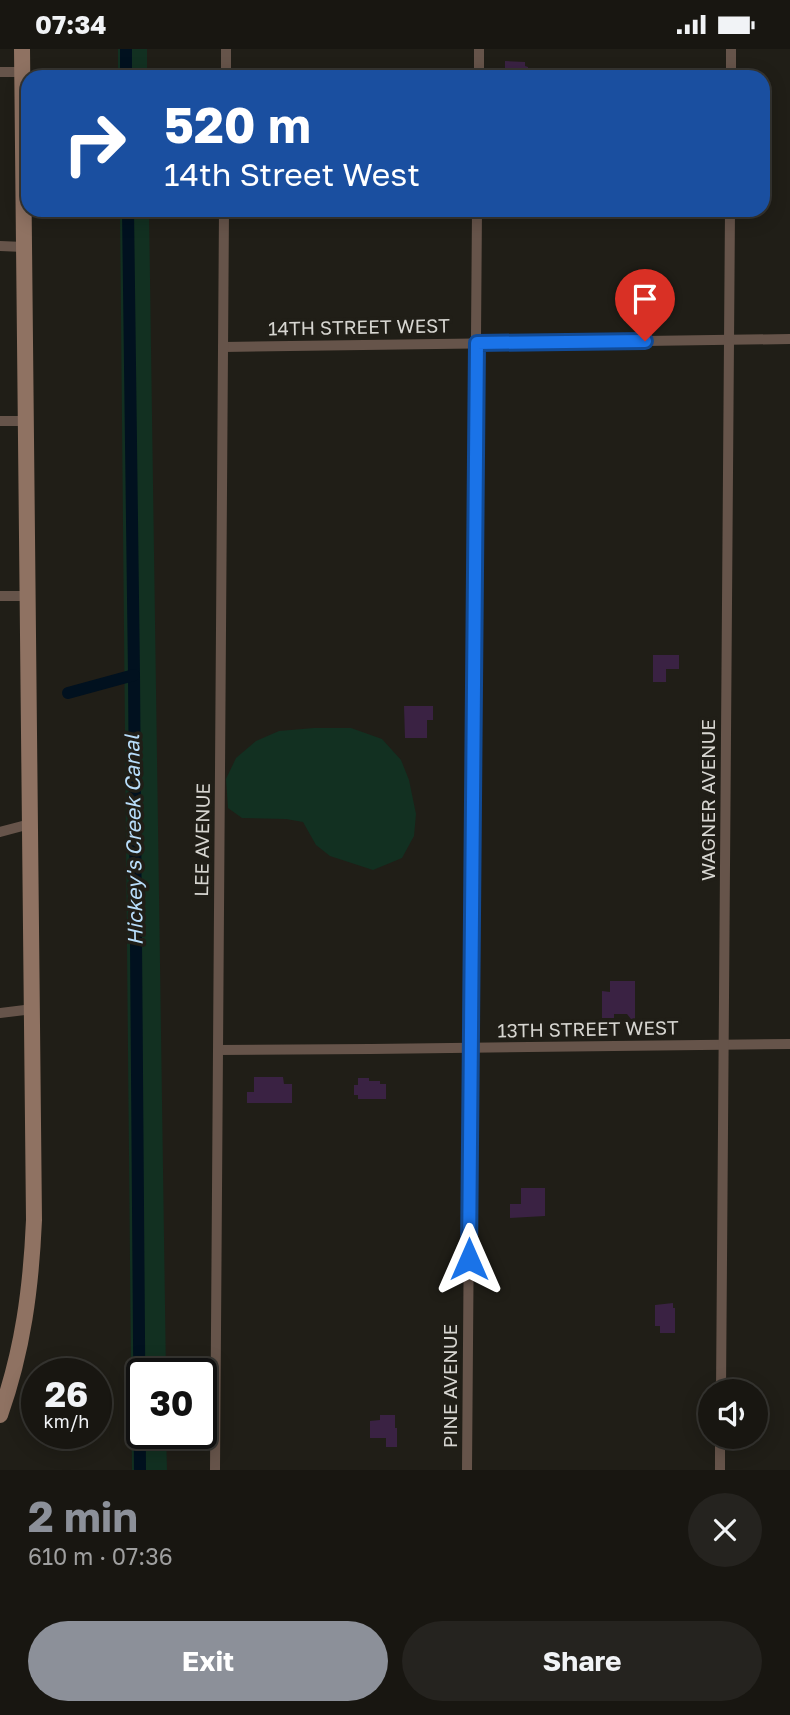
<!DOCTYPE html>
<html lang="en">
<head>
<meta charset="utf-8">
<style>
	body { margin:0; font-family:"Golos Text",sans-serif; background:#25231f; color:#f1f3f6; height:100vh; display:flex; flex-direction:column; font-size:26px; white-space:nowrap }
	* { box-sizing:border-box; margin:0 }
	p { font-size:23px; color:#9f9f9f }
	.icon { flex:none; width:38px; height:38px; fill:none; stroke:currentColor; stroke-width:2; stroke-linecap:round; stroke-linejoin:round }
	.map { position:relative; height:1421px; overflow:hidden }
	.panel { display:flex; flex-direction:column; background:#181611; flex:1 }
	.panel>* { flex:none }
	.top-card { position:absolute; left:21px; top:21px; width:749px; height:147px; border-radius:21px; box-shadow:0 4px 18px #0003,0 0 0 2px #363531; background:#1a4fa0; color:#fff; overflow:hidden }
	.tools { position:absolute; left:698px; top:1330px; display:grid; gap:14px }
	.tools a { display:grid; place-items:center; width:70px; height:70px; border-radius:50%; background:#181611; box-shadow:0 4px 18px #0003,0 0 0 2px #363531; font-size:35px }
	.speed { position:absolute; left:21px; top:1309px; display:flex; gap:14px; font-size:35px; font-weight:700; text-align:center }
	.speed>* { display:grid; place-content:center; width:91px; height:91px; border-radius:50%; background:#181611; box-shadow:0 4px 18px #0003,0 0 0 2px #363531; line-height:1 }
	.speed small { font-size:18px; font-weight:400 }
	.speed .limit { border:4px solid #111; border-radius:10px; background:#fff; color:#111 }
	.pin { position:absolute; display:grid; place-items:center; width:60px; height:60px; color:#fff; margin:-72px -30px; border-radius:50% 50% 50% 0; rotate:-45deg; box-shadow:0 0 7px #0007 }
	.pin .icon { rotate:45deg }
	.me { position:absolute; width:77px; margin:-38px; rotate:0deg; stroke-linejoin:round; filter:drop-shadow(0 0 5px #0008) }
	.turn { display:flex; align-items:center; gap:24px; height:147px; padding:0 28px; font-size:32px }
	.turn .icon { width:91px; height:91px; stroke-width:2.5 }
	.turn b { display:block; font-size:49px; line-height:60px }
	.round { display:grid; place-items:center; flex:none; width:74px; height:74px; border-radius:37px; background:#25231f }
	.summary { display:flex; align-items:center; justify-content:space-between; height:119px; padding:0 28px }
	h1 { font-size:42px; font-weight:700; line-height:52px; color:#8c9099 }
	.action { display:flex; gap:14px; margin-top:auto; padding:14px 28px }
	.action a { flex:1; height:80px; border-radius:42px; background:#8c9099; color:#fff; font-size:28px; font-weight:700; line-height:80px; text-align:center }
	.action a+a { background:#25231f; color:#f1f3f6 }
	.status { display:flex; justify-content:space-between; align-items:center; height:49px; padding:0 35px; background:#181611; direction:ltr }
	.status svg { height:19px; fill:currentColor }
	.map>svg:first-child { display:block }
	.green { fill:#123021 }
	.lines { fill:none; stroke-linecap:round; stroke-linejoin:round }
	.canal { stroke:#01111f; stroke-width:12 }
	.building { fill:#3a2243 }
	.street { stroke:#66544a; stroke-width:10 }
	.secondary { stroke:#8f7262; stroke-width:16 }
	.route-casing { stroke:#114b97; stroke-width:18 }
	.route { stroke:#1a73e8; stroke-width:12 }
	.labels { text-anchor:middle; stroke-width:7; stroke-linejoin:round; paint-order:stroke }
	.street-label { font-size:19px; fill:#d6d5d0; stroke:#201e17 }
	.water-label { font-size:21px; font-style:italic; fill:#b8ddfa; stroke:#201e17 }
</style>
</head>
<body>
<div class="status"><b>07:34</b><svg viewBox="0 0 49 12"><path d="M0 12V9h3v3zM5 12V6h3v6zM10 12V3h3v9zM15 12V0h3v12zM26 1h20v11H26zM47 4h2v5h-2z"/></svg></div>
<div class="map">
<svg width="790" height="1421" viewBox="0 0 790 1421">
	<rect width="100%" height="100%" fill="#201e17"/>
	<!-- green -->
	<g class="green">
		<rect x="118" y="0" width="29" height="28"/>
		<path d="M120 161H149L166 1325H142V1384H166L167 1421H132Z"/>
		<path d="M314 679H351L382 690 401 711 409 731 416 765 414 787 402 809 373 821 330 807 316 796 303 773 286 770 242 769 228 759 226 730 236 709 256 692 279 682Z"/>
	</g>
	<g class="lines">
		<!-- canal -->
		<g class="canal">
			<path d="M126 0V28"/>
			<path d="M128 161 134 626 140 1421"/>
			<path d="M68 644 134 626"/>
		</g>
	</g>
	<!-- building -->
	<g class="building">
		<path d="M505 12 525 13V17L528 18V28H505Z"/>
		<path d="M653 606H679V620H666V633H653Z"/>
		<path d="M404 657H433V671H427V689H405Z"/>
		<path d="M610 932H635V975L627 965H614V969H602V942L610 943Z"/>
		<path d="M254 1028H283L284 1035H292V1054H247V1043H254Z"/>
		<path d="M358 1029H369V1032H380V1035H386V1050H358V1046H354V1036H358Z"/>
		<path d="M521 1139H545V1167L510 1169V1155H521Z"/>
		<path d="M673 1254V1259H675V1284H660V1277H655V1256Z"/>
		<path d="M380 1366H395V1379H397V1398H386V1389H370V1372L380 1371Z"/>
	</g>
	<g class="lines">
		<!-- street -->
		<g class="street">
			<path d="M0 23H23"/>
			<path d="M226 28V0"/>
			<path d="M479 28V0"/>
			<path d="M731 28V0"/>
			<path d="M0 197 24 198"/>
			<path d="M223 298 790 290"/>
			<path d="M0 372H26"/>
			<path d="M0 547H28"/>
			<path d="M0 783 30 775"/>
			<path d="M0 964 33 960"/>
			<path d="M218 1001 371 1000 790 995"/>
			<path d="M721 1342 730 161"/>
			<path d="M215 1421 224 161"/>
			<path d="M467 1421 477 161"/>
			<path d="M720 1421V1388"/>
		</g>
		<!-- secondary -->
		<path class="secondary" d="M0 1366C23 1301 31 1239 34 1171L22 0"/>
	</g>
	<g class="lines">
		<!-- route casing -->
		<g class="route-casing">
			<path id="route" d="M469 1210 477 294 645 292"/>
		</g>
		<!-- route -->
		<use href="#route" class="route"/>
	</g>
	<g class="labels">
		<!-- street labels -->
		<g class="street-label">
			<text transform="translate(359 278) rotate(-1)" y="7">14TH STREET WEST</text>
			<text transform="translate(708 751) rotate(-90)" y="7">WAGNER AVENUE</text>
			<text transform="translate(202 791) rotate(-89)" y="7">LEE AVENUE</text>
			<text transform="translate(588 980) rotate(-1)" y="7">13TH STREET WEST</text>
			<text transform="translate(450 1337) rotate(-90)" y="7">PINE AVENUE</text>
		</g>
		<!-- water labels -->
		<g class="water-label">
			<text transform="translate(134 791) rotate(-91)" y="7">Hickey's Creek Canal</text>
		</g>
	</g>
</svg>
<div class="tools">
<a><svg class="icon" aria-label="sound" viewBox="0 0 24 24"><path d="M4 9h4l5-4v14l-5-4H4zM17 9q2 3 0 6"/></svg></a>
</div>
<div class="speed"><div>26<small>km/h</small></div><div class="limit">30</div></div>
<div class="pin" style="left:645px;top:292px;background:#d93025"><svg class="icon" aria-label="arrive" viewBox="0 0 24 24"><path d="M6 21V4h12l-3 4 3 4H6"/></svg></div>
<svg class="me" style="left:469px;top:1210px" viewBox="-20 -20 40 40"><path d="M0-17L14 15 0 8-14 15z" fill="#1a73e8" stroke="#fff" stroke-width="4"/></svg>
<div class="top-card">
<div class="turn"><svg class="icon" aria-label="right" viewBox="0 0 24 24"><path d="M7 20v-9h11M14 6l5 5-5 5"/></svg><div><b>520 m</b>14th Street West</div></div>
</div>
</div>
<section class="panel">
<div class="summary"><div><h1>2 min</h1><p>610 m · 07:36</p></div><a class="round"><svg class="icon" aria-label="close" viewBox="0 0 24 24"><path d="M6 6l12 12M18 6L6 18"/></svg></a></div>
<div class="action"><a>Exit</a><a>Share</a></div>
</section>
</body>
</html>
